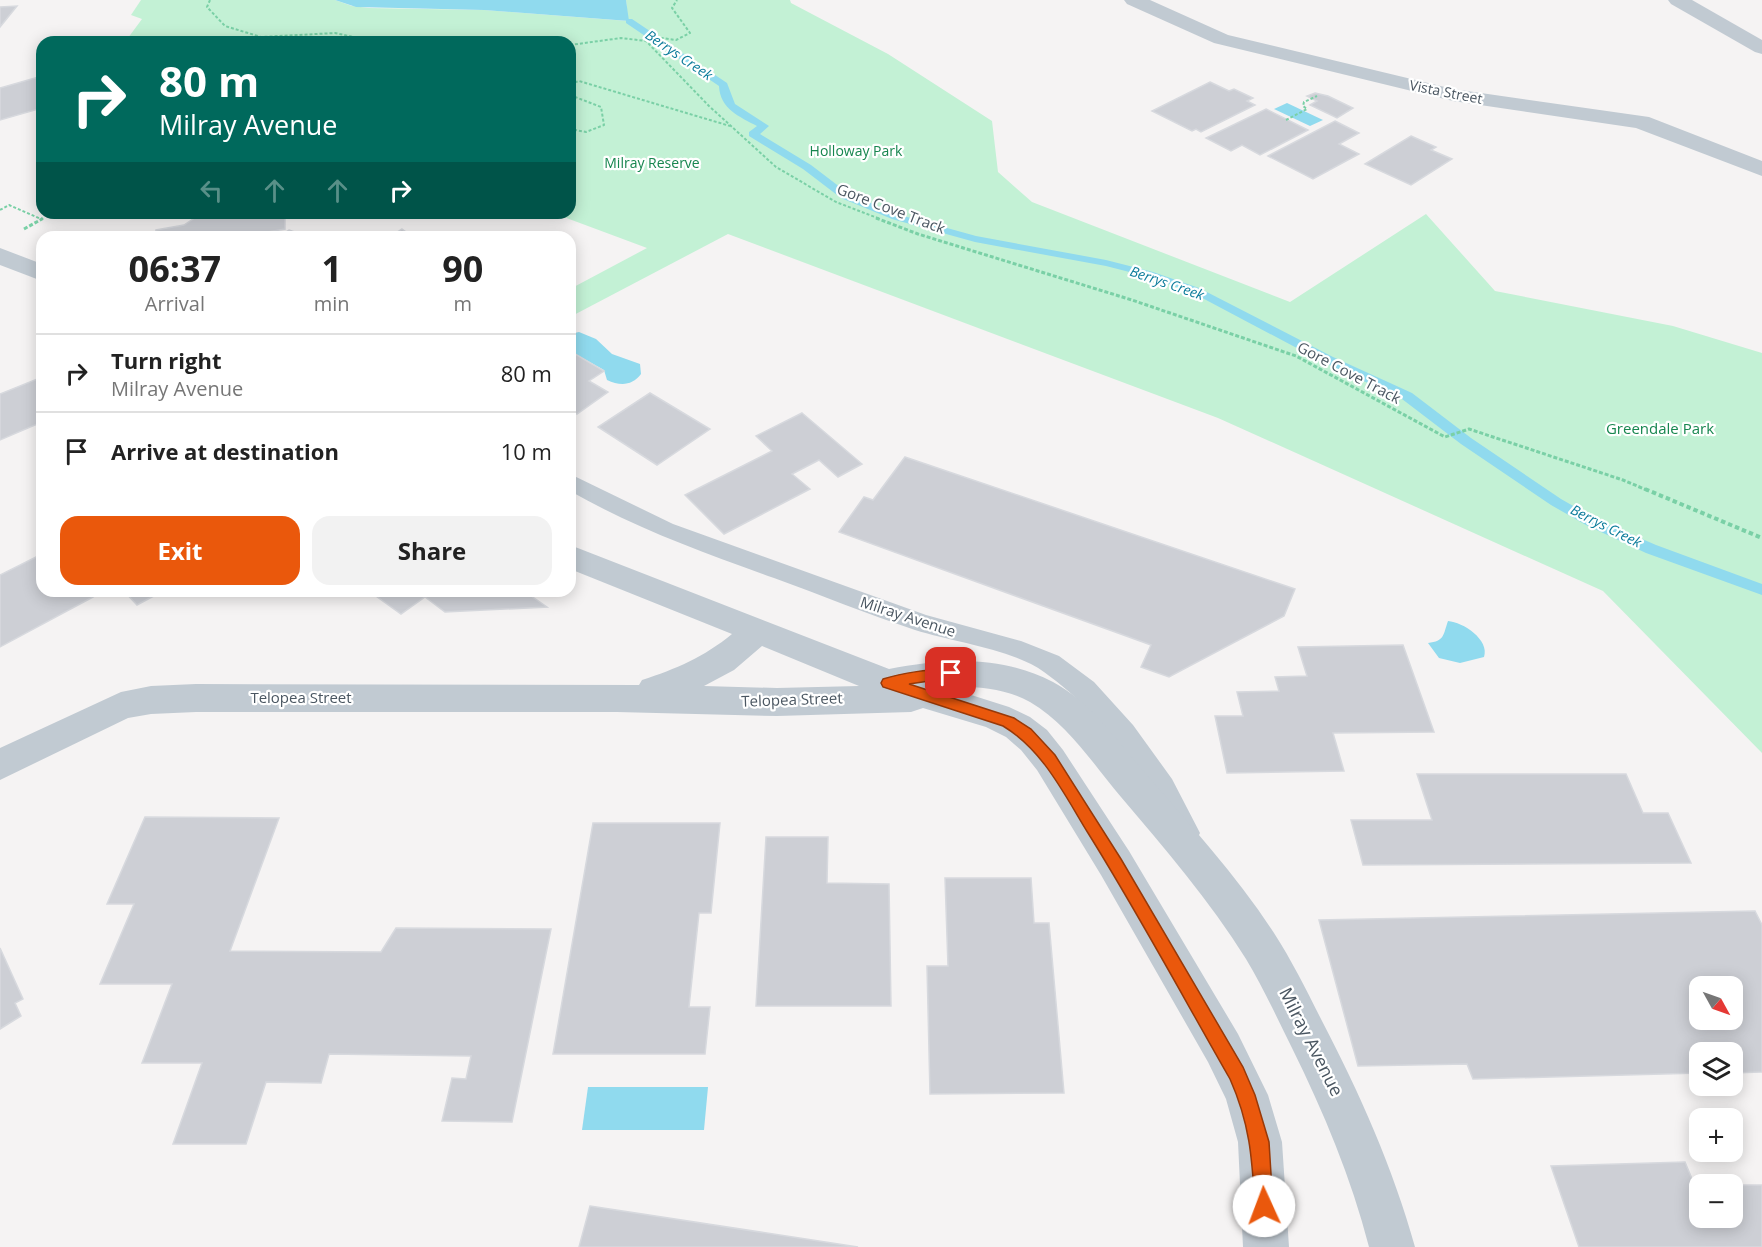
<!DOCTYPE html>
<html lang="en">
<head>
<meta charset="utf-8">
<style>
	body { margin:0; font-family:"Open Sans",sans-serif; background:#f2f2f2; color:#222; height:100vh; display:flex; flex-direction:column; font-size:22px; white-space:nowrap }
	* { box-sizing:border-box; margin:0 }
	p { font-size:20px; color:#767676 }
	.icon { flex:none; width:33px; height:33px; fill:none; stroke:currentColor; stroke-width:2; stroke-linecap:round; stroke-linejoin:round }
	.map { position:relative; flex:1; overflow:hidden }
	.drawer { position:absolute; left:36px; top:231px; width:540px; height:366px; display:flex; flex-direction:column; background:#fff; border-radius:18px; box-shadow:0 3px 15px #0003 }
	.drawer>* { flex:none }
	.hud { position:absolute; left:36px; top:36px; width:540px; height:183px; border-radius:18px; box-shadow:0 3px 15px #0003; background:#00695c; color:#fff; overflow:hidden }
	.needle { width:39px; rotate:130deg }
	.buttons { position:absolute; left:1689px; top:976px; display:grid; gap:12px }
	.buttons a { display:grid; place-items:center; width:54px; height:54px; border-radius:12px; background:#fff; box-shadow:0 3px 15px #0003; font-size:30px }
	.pin { position:absolute; display:grid; place-items:center; width:51px; height:51px; color:#fff; margin:-26px; border-radius:12px; box-shadow:0 3px 9px #0006 }
	.me { position:absolute; width:66px; margin:-33px; rotate:358deg; stroke-linejoin:round; filter:drop-shadow(0 0 4px #0008) }
	.turn { display:flex; align-items:center; gap:21px; height:126px; padding:0 24px; font-size:27px }
	.turn .icon { width:78px; height:78px; stroke-width:2.5 }
	.turn b { display:block; font-size:42px; line-height:51px }
	.lanes { display:flex; align-items:center; height:57px; padding:0 24px; background:#0003; justify-content:center; gap:30px; direction:ltr }
	.lanes .off { opacity:.35 }
	.eta { display:flex; justify-content:space-evenly; align-items:center; height:102px; text-align:center }
	.eta b { font-size:36px; font-weight:700; line-height:42px }
	.cta { display:flex; gap:12px; margin-top:auto; padding:12px 24px }
	.cta a { flex:1; height:69px; border-radius:18px; background:#ea580c; color:#fff; font-size:24px; font-weight:700; line-height:69px; text-align:center }
	.cta a+a { background:#f2f2f2; color:#222 }
	ul { padding:0; list-style:none }
	li { display:flex; align-items:center; gap:18px; height:78px; padding:0 24px; border-top:2px solid #e0e0e0 }
	li div { flex:1 }
	li b { display:block; font-size:22px }
	li em { font-style:normal }
	.map>svg:first-child { display:block }
	.green { fill:#c3f1d5 }
	.water { fill:#90daee }
	.lines { fill:none; stroke-linecap:round; stroke-linejoin:round }
	.stream { fill:#90daee; fill-rule:evenodd }
	.building { fill:#cdcfd5; stroke:#d7d9de; stroke-width:1.5; fill-rule:evenodd }
	.path-far2 { stroke:#7ad0a6; stroke-width:2; stroke-dasharray:3 2; stroke-linecap:butt }
	.path-far1 { stroke:#7ad0a6; stroke-width:3; stroke-dasharray:4 2; stroke-linecap:butt }
	.path { stroke:#7ad0a6; stroke-width:4; stroke-dasharray:4.5 3; stroke-linecap:butt }
	.lane { fill:#c1cad2; fill-rule:evenodd }
	.street { fill:#c1cad2; fill-rule:evenodd }
	.route { fill:#ea580c; stroke:#983908; stroke-width:1.5 }
	.labels { text-anchor:middle; stroke-width:4.5; stroke-linejoin:round; paint-order:stroke }
	.far-water-label { font-size:14px; font-style:italic; fill:#0c7c9b; stroke:#fff }
	.far-street-label { font-size:14px; fill:#4a5661; stroke:#fff }
	.far-park-label { font-size:14px; fill:#17864f; stroke:#fff }
	.street-label { font-size:15px; fill:#4a5661; stroke:#fff }
	.park-label { font-size:15px; fill:#17864f; stroke:#fff }
	.near-street-label { font-size:18px; fill:#4a5661; stroke:#fff }
</style>
</head>
<body>
<div class="map">
<svg width="1762" height="1247" viewBox="0 0 1762 1247">
	<rect width="100%" height="100%" fill="#f5f3f3"/>
	<!-- green -->
	<path class="green" d="M141 0H335L352 6 369 8 484 10 628 21 626 0H790L791 3 888 54 992 121 998 172 1032 202 1290 302 1426 214 1495 291 1673 326 1762 353V753L1603 591 1218 418 728 234 570 317V289L647 248 553 213H570V42H125L142 19 131 15Z"/>
	<!-- water -->
	<g class="water">
		<path d="M335 0H626L629 21 484 10 356 7Z"/>
		<path d="M1287 103 1323 120 1310 126 1274 109Z"/>
		<path d="M579 332 596 339 612 354 640 364 641 374C632 386 620 386 607 380L604 370 570 351V334Z"/>
		<path d="M1448 621C1463 622 1490 640 1484 657L1460 663 1439 658 1428 643C1445 641 1443 635 1448 621Z"/>
		<path d="M588 1087H708L704 1130H582Z"/>
	</g>
	<g class="lines">
		<!-- stream -->
		<path class="stream" d="M626 19H632L727 83 735 104 769 126 760 134 811 165 849 194 900 215 976 236 1106 260 1153 272 1199 288 1333 357 1412 393 1471 438 1561 499 1596 519 1656 545 1762 584V595L1646 553 1586 525 1551 505 1461 444 1402 399 1325 363 1191 292 1145 276 1106 266 975 242 892 219 841 198 803 169 749 136V132L757 126C740 117 720 109 719 86L626 23Z"/>
	</g>
	<!-- building -->
	<g class="building">
		<path d="M17 6 0 27V7Z"/>
		<path d="M42 76V108L0 120V88Z"/>
		<path d="M1210 82 1229 91 1234 89 1253 98 1247 101 1255 105 1201 132 1196 129 1192 131 1152 111Z"/>
		<path d="M1315 93 1328 96 1353 108 1337 118 1310 105 1317 101 1307 96Z"/>
		<path d="M1266 109 1308 130 1260 155 1242 145 1231 151 1206 138Z"/>
		<path d="M1335 121 1359 133 1339 144 1359 154 1313 179 1268 156Z"/>
		<path d="M1411 136 1436 147 1431 150 1452 159 1411 185 1365 164Z"/>
		<path d="M202 213H285V229L237 237H155L156 230 184 225Z"/>
		<path d="M402 229 413 237H390Z"/>
		<path d="M289 230 308 237H279Z"/>
		<path d="M570 351 604 371 589 381 608 392 577 414 570 409Z"/>
		<path d="M42 377V422L0 440V394Z"/>
		<path d="M650 393 710 429 657 465 598 427Z"/>
		<path d="M802 413 862 464 838 477 819 460 792 474 810 489 724 534 685 495 772 451 756 436Z"/>
		<path d="M905 457 1295 589 1284 616 1169 677 1141 667 1151 645 839 532 864 497 873 500Z"/>
		<path d="M42 554V591H87L93 597 0 647V575Z"/>
		<path d="M124 591H163L137 605Z"/>
		<path d="M369 591H524L547 607 445 612 425 597 401 614Z"/>
		<path d="M1403 645 1434 732 1333 733 1344 771 1227 773 1215 716H1243L1237 692 1279 691 1275 677 1307 676 1298 647Z"/>
		<path d="M1417 774H1626L1643 813H1668L1691 863 1363 865 1351 820H1432Z"/>
		<path d="M145 817 279 818 230 951 381 952 396 928 551 929 512 1122 442 1121 452 1078 466 1079 471 1056 329 1054 321 1083 266 1082 246 1144H173L202 1063H142L172 984H100L134 904H107Z"/>
		<path d="M593 823H720L711 913H699L689 1007H710L705 1054H553Z"/>
		<path d="M766 837H828L827 883 889 884 891 1006H756Z"/>
		<path d="M945 878H1031L1034 923H1049L1064 1093 930 1094 927 966H948Z"/>
		<path d="M1755 911 1762 925V1072L1732 1073V1053H1700V1073L1473 1079 1467 1064 1358 1066 1319 920ZM1700 987H1732V1020H1700Z"/>
		<path d="M0 948 23 999 15 1003 21 1016 0 1029Z"/>
		<path d="M1685 1162 1695 1186H1700V1218H1732V1185H1762V1247H1579L1551 1166Z"/>
		<path d="M590 1206 858 1247H579Z"/>
	</g>
	<g class="lines">
		<!-- path-far2 -->
		<g class="path-far2">
			<path d="M210 0 207 7 225 26 261 37 335 33 377 42"/>
			<path d="M646 41 662 38 676 40 690 33 672 8 677 0"/>
			<path d="M570 45 621 38 646 41 709 106 776 167 836 202 880 219"/>
			<path d="M570 84 579 81 730 126"/>
			<path d="M570 95 601 107 604 125 586 132 570 129"/>
			<path d="M1286 120 1307 109 1303 106 1304 102 1317 96"/>
			<path d="M0 210 9 205 41 219"/>
		</g>
		<!-- path-far1 -->
		<g class="path-far1">
			<path d="M876 218 918 234 1132 300 1296 356 1445 437 1469 429 1623 480 1649 491"/>
			<path d="M24 229 42 219 39 218"/>
		</g>
		<!-- path -->
		<path class="path" d="M1645 489 1762 538"/>
		<!-- lane -->
		<path class="lane" d="M570 474 673 524 926 615 1021 641 1059 656 1094 682 1133 725 1172 779 1200 833 1196 841 1186 845 1176 841C1144 776 1104 714 1044 672 1012 649 953 642 915 630 867 614 821 595 774 578 702 552 637 529 570 491Z"/>
		<!-- street -->
		<g class="street">
			<path d="M1124 0H1150L1228 35 1453 89 1649 117 1762 161V176L1636 128 1453 101 1214 43 1127 4Z"/>
			<path d="M1668 0H1692L1762 40V54L1755 52 1671 4Z"/>
			<path d="M0 248 42 264V281L0 265Z"/>
			<path d="M570 545 889 669C945 658 1001 655 1053 682 1092 703 1118 742 1146 774 1191 826 1237 876 1274 933 1292 961 1307 991 1322 1021 1360 1094 1393 1168 1415 1247H1369C1351 1177 1324 1113 1292 1048 1277 1018 1263 987 1246 959 1210 901 1165 849 1121 797 1093 764 1068 724 1030 702 1005 688 975 686 946 687L1009 707 1030 717 1047 730 1063 750 1129 851 1238 1034 1268 1095 1282 1142 1289 1247H1243L1238 1142 1226 1099 1208 1062 1101 875 1037 770 1021 750 1006 737 986 727 923 708 911 712 777 716 617 712H196L151 714 128 718 0 780V748L121 692 151 686 196 684 639 685 642 680C676 669 704 657 732 634L570 569ZM762 646 859 686 777 688 704 686 734 670Z"/>
		</g>
	</g>
	<!-- route -->
	<path class="route" d="M951 668 958 673 956 677 909 684 1014 718 1031 729 1055 755 1121 859 1243 1067 1255 1095 1269 1142 1273 1206 1271 1212 1264 1215 1257 1212 1255 1206C1252 1158 1250 1124 1230 1079 1183 997 1138 913 1088 833 1064 794 1043 750 1003 726L883 687 881 683 883 679C905 672 928 670 951 668Z"/>
	<g class="labels">
		<!-- far-water labels -->
		<g class="far-water-label">
			<text transform="translate(679 55) rotate(34)" y="5">Berrys Creek</text>
			<text transform="translate(1167 283) rotate(19)" y="5">Berrys Creek</text>
			<text transform="translate(1606 526) rotate(27)" y="5">Berrys Creek</text>
		</g>
		<!-- far-street labels -->
		<g class="far-street-label">
			<text transform="translate(1446 92) rotate(11)" y="5">Vista Street</text>
		</g>
		<!-- far-park labels -->
		<g class="far-park-label">
			<text x="856" y="156">Holloway Park</text>
			<text x="652" y="168">Milray Reserve</text>
		</g>
		<!-- street labels -->
		<g class="street-label">
			<text transform="translate(891 209) rotate(21)" y="5">Gore Cove Track</text>
			<text transform="translate(1349 373) rotate(28)" y="5">Gore Cove Track</text>
			<text transform="translate(908 617) rotate(18)" y="5">Milray Avenue</text>
			<text x="301" y="703">Telopea Street</text>
			<text transform="translate(792 700) rotate(-2)" y="5">Telopea Street</text>
		</g>
		<!-- park labels -->
		<g class="park-label">
			<text x="1660" y="434">Greendale Park</text>
		</g>
		<!-- near-street labels -->
		<g class="near-street-label">
			<text transform="translate(1311 1042) rotate(63)" y="6">Milray Avenue</text>
		</g>
	</g>
</svg>
<div class="buttons">
<a><svg class="needle" viewBox="-14 -14 28 28"><path d="M0-13l5 13h-10z" fill="#e53935"/><path d="M0 13l5-13h-10z" fill="#767676"/></svg></a>
<a><svg class="icon" aria-label="layers" viewBox="0 0 24 24"><path d="M12 4l9 5-9 5-9-5zM3 14l9 5 9-5"/></svg></a>
<a>+</a>
<a>−</a>
</div>
<div class="pin" style="left:951px;top:673px;background:#d93025"><svg class="icon" aria-label="arrive" viewBox="0 0 24 24"><path d="M6 21V4h12l-3 4 3 4H6"/></svg></div>
<svg class="me" style="left:1264px;top:1206px" viewBox="-20 -20 40 40"><circle r="19" fill="#fff"/><path d="M0-13L10 11 0 6-10 11z" fill="#ea580c"/></svg>
<div class="hud">
<div class="turn"><svg class="icon" aria-label="right" viewBox="0 0 24 24"><path d="M7 20v-9h11M14 6l5 5-5 5"/></svg><div><b>80 m</b>Milray Avenue</div></div>
<div class="lanes"><svg class="icon off" aria-label="left" viewBox="0 0 24 24"><path d="M17 20v-9H6M10 6l-5 5 5 5"/></svg><svg class="icon off" aria-label="ahead" viewBox="0 0 24 24"><path d="M12 20V5M6 11l6-6 6 6"/></svg><svg class="icon off" aria-label="ahead" viewBox="0 0 24 24"><path d="M12 20V5M6 11l6-6 6 6"/></svg><svg class="icon" aria-label="right" viewBox="0 0 24 24"><path d="M7 20v-9h11M14 6l5 5-5 5"/></svg></div>
</div>
<section class="drawer">
<div class="eta">
<div><b>06:37</b><p>Arrival</p></div>
<div><b>1</b><p>min</p></div>
<div><b>90</b><p>m</p></div>
</div>
<ul>
<li><svg class="icon" aria-label="right" viewBox="0 0 24 24"><path d="M7 20v-9h11M14 6l5 5-5 5"/></svg><div><b>Turn right</b><p>Milray Avenue</p></div><em>80 m</em></li>
<li><svg class="icon" aria-label="arrive" viewBox="0 0 24 24"><path d="M6 21V4h12l-3 4 3 4H6"/></svg><div><b>Arrive at destination</b></div><em>10 m</em></li>
</ul>
<div class="cta"><a>Exit</a><a>Share</a></div>
</section>
</div>
</body>
</html>
